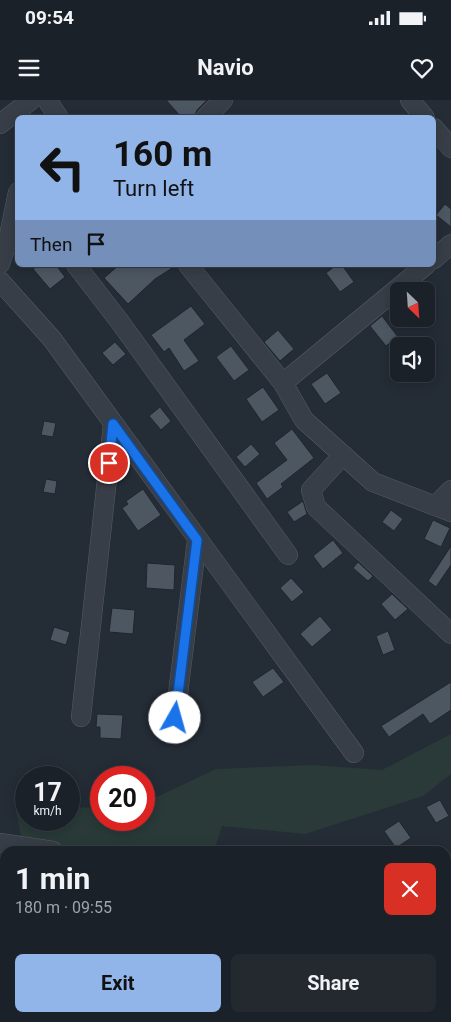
<!DOCTYPE html>
<html lang="en">
<head>
<meta charset="utf-8">
<style>
	body { margin:0; font-family:Roboto,sans-serif; background:#242930; color:#f1f3f6; height:100vh; display:flex; flex-direction:column; font-size:19px; white-space:nowrap }
	* { box-sizing:border-box; margin:0 }
	p { font-size:16px; color:#a0a3a8 }
	.icon { flex:none; width:28px; height:28px; fill:none; stroke:currentColor; stroke-width:2; stroke-linecap:round; stroke-linejoin:round }
	.map { position:relative; flex:1; overflow:hidden }
	.side { position:absolute; left:0px; top:746px; width:451px; height:176px; display:flex; flex-direction:column; background:#1b2128; border-radius:15px 15px 0 0; box-shadow:0 2px 12px #0003,0 0 0 1px #393e45 }
	.side>* { flex:none }
	.hud { position:absolute; left:15px; top:15px; width:421px; height:152px; border-radius:8px; box-shadow:0 2px 12px #0003,0 0 0 1px #393e45; background:#91b5e9; color:#111; overflow:hidden }
	.needle { width:32px; rotate:155deg }
	.controls { position:absolute; left:390px; top:182px; display:grid; gap:10px }
	.controls a { display:grid; place-items:center; width:45px; height:45px; border-radius:8px; background:#1b2128; box-shadow:0 2px 12px #0003,0 0 0 1px #393e45; font-size:25px }
	.speed { position:absolute; left:15px; top:666px; display:flex; gap:10px; font-size:25px; font-weight:700; text-align:center }
	.speed>* { display:grid; place-content:center; width:65px; height:65px; border-radius:50%; background:#1b2128; box-shadow:0 2px 12px #0003,0 0 0 1px #393e45; line-height:1 }
	.speed small { font-size:12px; font-weight:400 }
	.speed .limit { border:8px solid #d22; background:#fff; color:#111 }
	.pin { position:absolute; display:grid; place-items:center; width:42px; height:42px; color:#fff; margin:-21px; border:2px solid #fff; border-radius:50%; box-shadow:0 1px 5px #0007 }
	.me { position:absolute; width:55px; margin:-28px; rotate:7deg; stroke-linejoin:round; filter:drop-shadow(0 0 4px #0008) }
	.turn { display:flex; align-items:center; gap:18px; height:105px; padding:0 15px; font-size:22px }
	.turn .icon { width:65px; height:65px; stroke-width:2.5 }
	.turn b { display:block; font-size:35px; line-height:42px }
	.then { display:flex; align-items:center; height:48px; padding:0 15px; background:#0003; gap:10px; font-size:19px }
	.round { display:grid; place-items:center; flex:none; width:52px; height:52px; border-radius:8px; background:#242930 }
	.summary { display:flex; align-items:center; justify-content:space-between; height:85px; padding:0 15px }
	h1 { font-size:30px; font-weight:700; line-height:38px }
	.button { display:flex; gap:10px; margin-top:auto; padding:10px 15px }
	.button a { flex:1; height:58px; border-radius:8px; background:#91b5e9; color:#111; font-size:20px; font-weight:700; line-height:58px; text-align:center }
	.button a+a { background:#242930; color:#f1f3f6 }
	.status { display:flex; justify-content:space-between; align-items:center; height:35px; padding:0 25px; background:#1b2128; direction:ltr }
	.status svg { height:14px; fill:currentColor }
	header { display:flex; justify-content:space-between; align-items:center; height:65px; padding:0 15px; background:#1b2128; font-size:22px; font-weight:700 }
	.map>svg:first-child { display:block }
	.green { fill:#293a39 }
	.building { fill:#4d5762; stroke:#1f252e }
	.lines { fill:none; stroke-linecap:round; stroke-linejoin:round }
	.minor-casing { stroke:#555c65; stroke-width:20 }
	.minor { stroke:#373e47; stroke-width:19 }
	.route-casing { stroke:#114b97; stroke-width:12 }
	.route { stroke:#1a73e8; stroke-width:9 }
</style>
</head>
<body>
<div class="status"><b>09:54</b><svg viewBox="0 0 49 12"><path d="M0 12V9h3v3zM5 12V6h3v6zM10 12V3h3v9zM15 12V0h3v12zM26 1h20v11H26zM47 4h2v5h-2z"/></svg></div>
<header><svg class="icon" aria-label="menu" viewBox="0 0 24 24"><path d="M4 6h16M4 12h16M4 18h16"/></svg>Navio<svg class="icon" aria-label="heart" viewBox="0 0 24 24"><path d="M12 20l-8-8c-3-5 5-10 8-4 3-6 11-1 8 4z"/></svg></header>
<div class="map">
<svg width="451" height="922" viewBox="0 0 451 922">
	<rect width="100%" height="100%" fill="#242c36"/>
	<!-- green -->
	<path class="green" d="M451 634V674L423 696 305 734 222 726 215 748 191 751H45L21 736 16 710 26 709V720H69V708L101 707V720H144V703L216 669 312 665 382 670Z"/>
	<!-- building -->
	<g class="building">
		<path d="M166 0H207L197 10 194 18H182Z"/>
		<path d="M445 104 451 109V127L436 115Z"/>
		<path d="M38 165H56L65 177 50 189 33 169Z"/>
		<path d="M119 165H177L155 179 128 204 104 178Z"/>
		<path d="M336 165H342L354 182 340 192 326 173Z"/>
		<path d="M191 206 205 224 184 240 199 261 184 271 169 248 164 252 151 235Z"/>
		<path d="M382 216 398 237 386 246 370 226Z"/>
		<path d="M278 230 294 249 280 261 264 242Z"/>
		<path d="M115 242 126 254 113 265 102 253Z"/>
		<path d="M231 246 249 270 234 281 216 257Z"/>
		<path d="M327 273 341 293 325 304 311 284Z"/>
		<path d="M263 287 279 310 262 322 246 299Z"/>
		<path d="M160 307 171 321 161 330 149 316Z"/>
		<path d="M44 321 56 323 53 337 41 335Z"/>
		<path d="M292 329 314 358 281 384 283 387 267 399 256 383 287 360 274 343Z"/>
		<path d="M251 344 260 354 245 367 236 357Z"/>
		<path d="M46 379 57 381 55 394 43 392Z"/>
		<path d="M143 389 161 415 138 431 122 408 128 404 126 401Z"/>
		<path d="M303 401 307 414 294 422 287 412Z"/>
		<path d="M391 410 403 419 394 431 382 422Z"/>
		<path d="M433 420 450 428 441 447 424 439Z"/>
		<path d="M333 440 343 453 323 469 313 456Z"/>
		<path d="M451 446V465L436 487 428 481Z"/>
		<path d="M358 462 373 476 368 481 353 468Z"/>
		<path d="M147 463 175 465 174 490 146 488Z"/>
		<path d="M291 478 304 492 292 502 280 488Z"/>
		<path d="M392 494 408 509 395 520 381 504Z"/>
		<path d="M112 508 135 510 133 534 109 532Z"/>
		<path d="M320 516 332 530 312 547 300 534Z"/>
		<path d="M54 527 70 532 66 545 50 540Z"/>
		<path d="M388 531 395 550 383 555 376 536Z"/>
		<path d="M273 568 284 582 263 597 252 582Z"/>
		<path d="M451 582V610L430 624 423 614 389 637 381 626Z"/>
		<path d="M97 614 123 615 121 639 100 638V627H96Z"/>
		<path d="M440 700 449 716 436 723 426 707Z"/>
		<path d="M399 721 411 738 396 748 384 731Z"/>
	</g>
	<g class="lines">
		<!-- minor casing -->
		<g class="minor-casing">
			<g id="minor">
				<path d="M47 0 59 18"/>
				<path d="M410 0 425 18"/>
				<path d="M205 18 223 0"/>
				<path d="M0 24 31 0"/>
				<path d="M434 28 451 48"/>
				<path d="M434 159 451 144"/>
				<path d="M0 164 9 136 18 92"/>
				<path d="M76 165 120 222 288 455"/>
				<path d="M188 165 283 283 304 320 373 382 451 412"/>
				<path d="M0 181 52 239 354 653"/>
				<path d="M283 283 426 165"/>
				<path d="M343 355 311 390 316 407 451 534"/>
				<path d="M435 406 451 390"/>
				<path d="M81 617 113 324"/>
				<path d="M175 618 197 440"/>
				<path d="M0 743 53 751"/>
				<path d="M446 819 451 817"/>
				<path d="M0 860 5 873"/>
				<path d="M27 918 29 922"/>
				<path d="M131 918 133 922"/>
				<path d="M344 918 346 922"/>
			</g>
		</g>
		<!-- minor -->
		<use href="#minor" class="minor"/>
	</g>
	<g class="lines">
		<!-- route casing -->
		<g class="route-casing">
			<path id="route" d="M109 363 113 324 197 440 175 618"/>
		</g>
		<!-- route -->
		<use href="#route" class="route"/>
	</g>
</svg>
<div class="controls">
<a><svg class="needle" viewBox="-14 -14 28 28"><path d="M0-13l5 13h-10z" fill="#e53935"/><path d="M0 13l5-13h-10z" fill="#a0a3a8"/></svg></a>
<a><svg class="icon" aria-label="sound" viewBox="0 0 24 24"><path d="M4 9h4l5-4v14l-5-4H4zM17 9q2 3 0 6"/></svg></a>
</div>
<div class="speed"><div>17<small>km/h</small></div><div class="limit">20</div></div>
<div class="pin" style="left:109px;top:363px;background:#d93025"><svg class="icon" aria-label="arrive" viewBox="0 0 24 24"><path d="M6 21V4h12l-3 4 3 4H6"/></svg></div>
<svg class="me" style="left:175px;top:618px" viewBox="-20 -20 40 40"><circle r="19" fill="#fff"/><path d="M0-13L10 11 0 6-10 11z" fill="#1a73e8"/></svg>
<div class="hud">
<div class="turn"><svg class="icon" aria-label="left" viewBox="0 0 24 24"><path d="M17 20v-9H6M10 6l-5 5 5 5"/></svg><div><b>160 m</b>Turn left</div></div>
<div class="then">Then<svg class="icon" aria-label="arrive" viewBox="0 0 24 24"><path d="M6 21V4h12l-3 4 3 4H6"/></svg></div>
</div>
<section class="side">
<div class="summary"><div><h1>1 min</h1><p>180 m · 09:55</p></div><a class="round" style="background:#d93025;color:#fff"><svg class="icon" aria-label="close" viewBox="0 0 24 24"><path d="M6 6l12 12M18 6L6 18"/></svg></a></div>
<div class="button"><a>Exit</a><a>Share</a></div>
</section>
</div>
</body>
</html>
